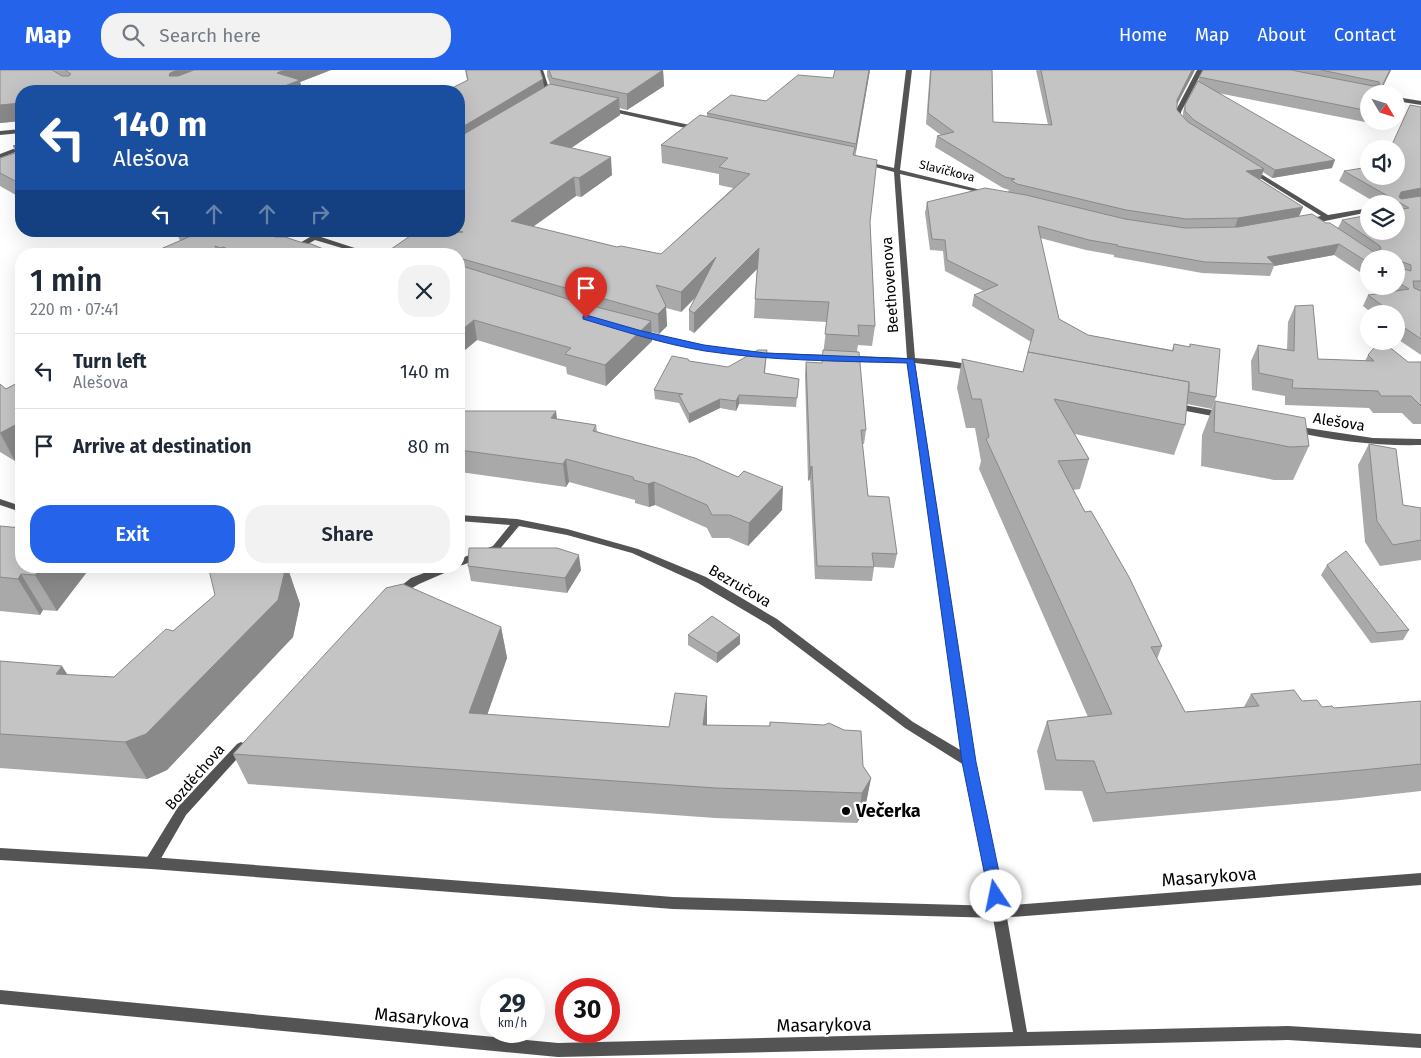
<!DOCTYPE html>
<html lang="en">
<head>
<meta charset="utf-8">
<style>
	body { margin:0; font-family:"Fira Sans",sans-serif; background:#f2f2f3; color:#1f2937; height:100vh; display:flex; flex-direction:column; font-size:19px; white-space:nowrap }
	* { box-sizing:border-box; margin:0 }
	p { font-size:16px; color:#747a83 }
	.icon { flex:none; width:28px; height:28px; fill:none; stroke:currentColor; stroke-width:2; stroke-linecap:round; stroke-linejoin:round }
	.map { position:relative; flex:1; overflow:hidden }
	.panel { position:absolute; left:15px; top:178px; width:450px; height:325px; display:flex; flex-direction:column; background:#fff; border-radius:20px; box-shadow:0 5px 20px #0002 }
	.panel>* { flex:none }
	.hud { position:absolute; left:15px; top:15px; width:450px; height:152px; border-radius:20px; box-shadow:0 5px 20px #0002; background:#1a4fa0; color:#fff; overflow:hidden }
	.needle { width:32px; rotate:128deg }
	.tools { position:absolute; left:1360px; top:15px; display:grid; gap:10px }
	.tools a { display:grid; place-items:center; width:45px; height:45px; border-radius:50%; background:#fff; box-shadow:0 5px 20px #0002; font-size:25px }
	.speed { position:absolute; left:480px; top:908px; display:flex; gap:10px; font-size:25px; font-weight:700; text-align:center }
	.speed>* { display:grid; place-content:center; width:65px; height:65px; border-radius:50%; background:#fff; box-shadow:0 5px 20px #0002; line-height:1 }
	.speed small { font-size:12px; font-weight:400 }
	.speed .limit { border:8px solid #d22; background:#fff; color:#111 }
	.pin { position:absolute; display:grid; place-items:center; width:42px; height:42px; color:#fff; margin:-51px -21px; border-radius:50% 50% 50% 0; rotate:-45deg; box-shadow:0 0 5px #0007 }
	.pin .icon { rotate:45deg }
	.me { position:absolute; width:55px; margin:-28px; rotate:349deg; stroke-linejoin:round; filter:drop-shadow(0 0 4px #0008) }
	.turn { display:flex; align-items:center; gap:18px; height:105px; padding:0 15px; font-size:22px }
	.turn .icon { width:65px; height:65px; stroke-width:2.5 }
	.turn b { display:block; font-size:35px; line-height:42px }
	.lanes { display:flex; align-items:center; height:48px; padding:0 15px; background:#0003; justify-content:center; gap:25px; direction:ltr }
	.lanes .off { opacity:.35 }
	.round { display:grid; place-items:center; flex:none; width:52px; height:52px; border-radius:20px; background:#f2f2f3 }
	.head { display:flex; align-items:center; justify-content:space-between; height:85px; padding:0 15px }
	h1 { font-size:30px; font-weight:600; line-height:38px }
	.primary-button { display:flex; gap:10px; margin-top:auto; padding:10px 15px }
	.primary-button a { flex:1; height:58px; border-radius:20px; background:#2563eb; color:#fff; font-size:20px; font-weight:600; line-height:58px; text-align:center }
	.primary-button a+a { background:#f2f2f3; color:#1f2937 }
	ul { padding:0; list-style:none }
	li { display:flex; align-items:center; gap:15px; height:75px; padding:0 15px; border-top:1px solid #e0e1e3 }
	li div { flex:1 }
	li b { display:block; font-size:19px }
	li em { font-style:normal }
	header { display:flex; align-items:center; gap:30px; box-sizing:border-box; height:70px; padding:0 25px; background:#2563eb; color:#fff }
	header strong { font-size:24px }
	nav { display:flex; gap:28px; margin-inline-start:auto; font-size:18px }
	.search { width:350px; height:45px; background:#f2f2f3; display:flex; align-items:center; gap:12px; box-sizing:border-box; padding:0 18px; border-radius:20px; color:#747a83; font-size:19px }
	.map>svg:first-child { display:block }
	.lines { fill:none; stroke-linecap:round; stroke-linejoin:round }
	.minor { fill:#545454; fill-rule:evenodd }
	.tertiary { fill:#545454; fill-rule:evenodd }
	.wall { fill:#a9a9a9 }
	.shaded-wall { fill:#898989 }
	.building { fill:#c4c4c4; stroke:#898989; fill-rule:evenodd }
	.route { fill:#2563eb; stroke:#184099 }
	.poi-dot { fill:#000; stroke:#fff; stroke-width:2 }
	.labels { text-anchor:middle; stroke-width:4.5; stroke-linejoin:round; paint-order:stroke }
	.far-street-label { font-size:12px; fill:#000; stroke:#fff }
	.street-label { font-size:15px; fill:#000; stroke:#fff }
	.near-poi-label { font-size:18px; font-weight:bold; fill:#000; stroke:#fff; text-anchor:start }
	.near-street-label { font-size:18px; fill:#000; stroke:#fff }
</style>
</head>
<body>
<header>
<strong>Map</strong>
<div class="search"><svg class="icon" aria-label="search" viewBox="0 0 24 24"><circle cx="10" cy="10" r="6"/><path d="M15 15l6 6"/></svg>Search here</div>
<nav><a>Home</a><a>Map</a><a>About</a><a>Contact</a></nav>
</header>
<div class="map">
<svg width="1421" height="988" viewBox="0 0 1421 988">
	<rect width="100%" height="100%" fill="#fff"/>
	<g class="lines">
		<!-- minor -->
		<g class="minor">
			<path d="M537 0H543L552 28 547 27Z"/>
			<path d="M906 0H912L900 100 993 123 990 125 900 104 915 288C928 289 966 291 976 298L972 300 915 293 975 692 1006 842 1027 962 1288 956 1421 964V978L1288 970 558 987 0 934V920L558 973 1013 962 992 842 964 695 905 658 769 555 698 513 632 483 567 465 519 456 499 480 463 495 458 496 459 489 493 476 510 455 459 451V445L517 449 567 459 638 479 706 507 777 549 913 652 962 681 907 293 751 287 703 280 637 265 636 263 640 261 703 275 751 282 907 288 894 102 860 93 863 91 894 98Z"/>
			<path d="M1197 0H1203L1181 42V50L1184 53 1179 54 1175 50V42Z"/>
			<path d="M606 37 699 57 702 59 699 61 604 40 603 39Z"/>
			<path d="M21 59V63L0 65V61Z"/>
			<path d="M1249 99H1253L1328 145 1369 138V142L1325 151 1304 152V150L1321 146 1249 101Z"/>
			<path d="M302 161H310L315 165 321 161H330L321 167 373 184H362L315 170 290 184H281L310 167Z"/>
			<path d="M1173 333 1223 342 1227 345 1223 348 1170 338V334Z"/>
			<path d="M1294 356 1373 368 1421 369V375C1378 376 1333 371 1291 361L1290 359Z"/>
			<path d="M0 429 21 436V442L0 435Z"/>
			<path d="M442 496H457L456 498 419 514 397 527 392 523 411 508Z"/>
			<path d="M241 672 245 674 247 677 245 680 186 745 156 797 151 799 146 797 145 793 146 789 178 737 237 674Z"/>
		</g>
		<!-- tertiary -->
		<g class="tertiary">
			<path d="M1396 27 1421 31V35L1396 31Z"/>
			<path d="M21 76V80L0 88V84Z"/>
			<path d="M0 778 151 787 673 827 999 836 1421 803V815L999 848 673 839 151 799 0 790Z"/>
		</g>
	</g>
	<!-- wall -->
	<g class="wall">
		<path d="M0 0H331L300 12 303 21H21V51L0 53Z"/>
		<path d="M465 0H540L544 18 550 14 547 6V0H663L664 16 627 40 619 38 620 45 571 78 612 105 581 127 576 126 533 157 617 177 661 184 733 118 719 115V104L662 93 661 75 707 46V43L766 31 833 8 835 0H870L855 86 870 152 875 256 872 276 858 275 857 281 866 360 864 374H862L868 426 897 484 894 498 874 497 872 511 815 509 810 409 808 411 805 305 806 292 822 293 827 252 754 248 755 229 757 199 694 263 689 260V240L696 227 681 242 666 238 667 256 659 264 651 262 652 271 606 316 567 304 566 297 477 270 459 285V184L415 166 398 161H459V21L467 10Z"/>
		<path d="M930 0H992L993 52 1048 55 1036 0H1195L1177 35V40L1183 46V42L1185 35 1198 11 1203 0H1391L1379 24H1369V44L1365 52 1218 23 1332 98 1272 108 1263 102 1260 110 1299 147 1326 153 1338 158 1342 150 1396 161V134H1378L1339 111 1344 101 1396 106 1421 37V285L1396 268V244H1373L1363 236 1368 225 1390 222 1382 216H1396V189H1369V208L1334 185 1274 196 1270 206 1202 203 1114 187V185L1086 180 1040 168 1059 249 1088 265 1172 280 1174 274 1189 277 1190 274 1216 327 1212 339 1187 334 1185 355 1174 385 1075 364 1089 389 1080 419 1073 420 1085 442 1162 576 1157 589 1185 642 1244 637 1251 624 1302 631 1322 637 1334 638 1421 631V721L1341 730 1093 752 1082 721 1045 720 1037 681 1047 651 1088 647 979 399 981 391 975 358H966L957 318 962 289 1023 302 1031 272 972 236 974 225 984 221 945 201 943 181 930 180 925 143 927 132 1008 122 1009 120 1003 118 935 77 937 66 941 65 926 54Z"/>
		<path d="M21 73V128L0 116V88L16 83 13 76Z"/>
		<path d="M176 161H272L275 163 276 167 300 172 336 184H149L180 171Z"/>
		<path d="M1295 236 1318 289 1365 291 1368 285 1408 292H1421V354H1413L1402 343H1373L1369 338 1285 335V326L1252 320 1251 291 1258 275 1287 280 1288 252Z"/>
		<path d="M767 280 765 303 799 309 796 337 739 334 736 341 720 338 689 353 679 333 655 329 654 320 689 291 728 297Z"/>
		<path d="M21 311V387L15 391 0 382V314L6 319Z"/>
		<path d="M1215 331 1309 376 1293 410H1274L1201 396 1202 365Z"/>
		<path d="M459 341 557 349 596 355 597 361 782 440 748 476 729 468H712L707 458 655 435 649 437 635 433V430L569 412 566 417 460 402 459 404Z"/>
		<path d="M1369 374 1403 435 1421 438V490L1380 496 1365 472 1358 395Z"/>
		<path d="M0 456 21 496H89L90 498 57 541 43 540 40 545 0 541Z"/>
		<path d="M1327 495 1409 560 1403 570 1371 573 1321 505Z"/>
		<path d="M222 496H287L300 534 293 567 167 700 147 709 0 698V591L68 605 114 607 173 561 215 525Z"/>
		<path d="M468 496 581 500 567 523 471 511Z"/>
		<path d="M501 557 507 588 487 645 669 657 707 626V655L769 656 770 652 844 660 863 696 871 708 865 738 857 753 715 748 248 714 233 684Z"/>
		<path d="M688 565H740V574L717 593 688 575Z"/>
	</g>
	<!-- shaded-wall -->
	<g class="shaded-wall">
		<path d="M177 0H226L175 21 169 6 170 3Z"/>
		<path d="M284 0H331L300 12 303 21H272L277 3Z"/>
		<path d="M663 0 664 16 627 40V24Z"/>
		<path d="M869 0H870L855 88 856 74Z"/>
		<path d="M1192 0H1195L1173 41 1177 30Z"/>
		<path d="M1390 0H1391L1379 24H1378Z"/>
		<path d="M543 9 545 25 459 78V59Z"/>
		<path d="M619 28 620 45 552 91 550 73Z"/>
		<path d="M21 33V51L0 53V35Z"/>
		<path d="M611 87 612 105 581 127 579 108Z"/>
		<path d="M1335 90 1332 98 1272 108 1275 100Z"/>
		<path d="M1264 99 1260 110 1246 101Z"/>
		<path d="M574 107 576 126 514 170 511 151Z"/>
		<path d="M1421 118V128L1398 132 1401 122Z"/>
		<path d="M1303 137 1298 149 1234 160 1238 148Z"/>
		<path d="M1339 174 1334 185 1274 196V194L1267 187Z"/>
		<path d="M223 177 226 184H222L220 178Z"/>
		<path d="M759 178 758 198 694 263V243Z"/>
		<path d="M217 180 218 184H209Z"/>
		<path d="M716 187V206L681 242V222Z"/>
		<path d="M666 236 667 256 659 264 658 244Z"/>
		<path d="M474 250 477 270 459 285V262Z"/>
		<path d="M651 251 652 271 606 316 605 295Z"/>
		<path d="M739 325V334L736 341V331Z"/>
		<path d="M720 329V338L689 353V344Z"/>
		<path d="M556 341 559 364 551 348Z"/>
		<path d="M21 352V387L15 391 0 363Z"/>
		<path d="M566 389 569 412 566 417 563 394Z"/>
		<path d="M812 396 810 409 808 411 810 398Z"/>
		<path d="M654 412 655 435 649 437 648 414Z"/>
		<path d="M783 417 782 440 748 476 749 453Z"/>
		<path d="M579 485 581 500 567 523 565 508Z"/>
		<path d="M43 496H89L90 498 57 541 35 505Z"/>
		<path d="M286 496H287L300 534 293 567 167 700 147 709 125 672Z"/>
		<path d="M21 504 43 540 40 545 18 509Z"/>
		<path d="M501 557 507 588 477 674 469 643Z"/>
		<path d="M740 565V574L717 593V583Z"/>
		<path d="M62 596 85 632 56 604Z"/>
		<path d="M707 626V656L703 655Z"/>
		<path d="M871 708 865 738 857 753 862 723Z"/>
	</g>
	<!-- building -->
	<g class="building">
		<path d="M0 0H52L62 6H69L71 4 65 0H177L170 3 169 6H178L194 0H284L277 3 300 10 272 21H21V33L0 35Z"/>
		<path d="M466 0H540L543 9 459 59V21H446L468 10Z"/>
		<path d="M549 0H663L627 24 552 8Z"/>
		<path d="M835 0H869L856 74 707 43 731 25 766 31 798 5 833 8Z"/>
		<path d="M931 0H992L993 52 1052 55 1041 0H1192L1177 30V40L1188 52 1264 99 1246 101 1303 137 1238 148 1186 149 1126 140 1017 114 1011 110 1015 109 1005 107 937 66 954 62 928 43Z"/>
		<path d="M1203 0H1291L1373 16 1380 14 1379 12 1321 0H1390L1378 24H1369V41L1199 7Z"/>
		<path d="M1198 11 1335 90 1275 100 1194 50 1185 41V35Z"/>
		<path d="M550 14 619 28 550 73 611 87 579 108 574 107 511 151 617 177 621 176 661 184 750 104 719 97 728 88 661 75 700 45 855 77 853 85 877 90 870 152 875 256 858 255 859 266 825 264 829 232 755 229 759 178 694 243 689 240 716 187 681 222 656 215 666 236 658 244 459 188V184H384L410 166 463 162 459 161V67Z"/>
		<path d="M1410 35 1421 37V118L1401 122 1399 127 1401 129 1421 126V211H1413L1414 218 1421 221V269L1396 252V249H1401L1396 246V244H1394L1368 225 1409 219 1396 211V189H1369V193L1339 174 1267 187 1274 194 1205 192 1117 176 1118 175 1089 170 1038 156 1059 249 1088 265 1173 281 1174 274 1190 277V274L1220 279 1216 327 1189 322V312L1028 282 1034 260 974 225 998 215 947 190 945 170 932 169 927 132 985 118 1026 125 1125 149 1185 158 1238 157 1312 144 1326 153H1330L1374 182 1381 179 1380 176 1342 150 1369 145V161H1396V140L1409 138 1344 101 1369 97V106H1396V79H1390ZM1400 191 1411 195V201L1400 198Z"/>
		<path d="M21 73V80L13 76Z"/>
		<path d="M21 81V114L0 103V88Z"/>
		<path d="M181 161H272L275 163 273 165 275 167H285L300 172 311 174 336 184H240L223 177 220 178 215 176 217 180 209 184H149L191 166Z"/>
		<path d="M459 195 577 232 651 251 605 295 565 284 571 278 474 250 459 262Z"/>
		<path d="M1313 235 1318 289 1374 291 1368 285 1380 271H1382L1408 292H1421V336L1411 326H1381L1378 321 1292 318 1293 310 1259 303 1258 275 1294 281 1295 236Z"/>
		<path d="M758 280H767L764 303 799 309 797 328 739 325 736 331 720 329 689 344 679 325 683 324 654 320 672 286 688 289 689 291 728 297Z"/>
		<path d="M823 280 859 282 866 360H861L868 426 889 427 897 484 872 483 874 497 817 496 812 396 810 398 806 292 822 293Z"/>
		<path d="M1028 282 1189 312 1185 355 1054 329 1089 389 1058 391 1085 442 1091 441 1129 507 1162 576 1151 577 1185 642 1259 636 1251 624 1294 620 1302 631 1317 630 1322 637 1332 636 1334 638 1421 631V694L1362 700 1106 723 1094 691 1056 690 1047 651 1112 644 986 369 989 367 981 329H972L962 289 1023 302Z"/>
		<path d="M21 311V352L0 363V314L6 319Z"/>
		<path d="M1215 331 1305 348 1309 376 1290 377 1214 362Z"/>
		<path d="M459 341H556L551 348 596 355 593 361 695 388 738 407 744 401 783 417 749 453 730 445H712L707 435 654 412 648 414 634 410 633 407 566 389 563 394 459 380Z"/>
		<path d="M1369 374 1396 379 1403 435 1421 438V470L1393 475 1377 451Z"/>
		<path d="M0 456 21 458V496H43L35 505 21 504 18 509 0 507Z"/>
		<path d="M469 478H557L579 485 565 508 468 496Z"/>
		<path d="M1346 481 1409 560 1377 563 1327 495Z"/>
		<path d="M222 496H286L278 530 146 664 125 672 0 664V591L62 596 56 604 114 607 166 559 173 561 215 525 209 500Z"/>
		<path d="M403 514 501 557 469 643 669 657 675 623 707 626 703 655 770 656V652L824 655 829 653 844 660 861 661 863 696 871 708 862 723 715 718 233 684 386 518Z"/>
		<path d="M712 546 740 565 717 583 688 565Z"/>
	</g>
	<!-- route -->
	<path class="route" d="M586 245 642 261 704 275 765 283 914 289 976 692 1004 826 1002 831 996 833 991 831 989 826 962 692 907 293C839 291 771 291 705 281 663 274 623 261 583 249V246Z"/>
	<!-- markers -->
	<circle class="poi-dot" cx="846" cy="741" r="5"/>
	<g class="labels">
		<!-- far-street labels -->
		<g class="far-street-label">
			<text transform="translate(947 101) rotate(14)" y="4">Slavíčkova</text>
		</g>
		<!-- street labels -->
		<g class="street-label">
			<text transform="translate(890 215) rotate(-94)" y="5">Beethovenova</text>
			<text transform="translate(1339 352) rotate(9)" y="5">Alešova</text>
			<text transform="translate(740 516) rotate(30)" y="5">Bezručova</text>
			<text transform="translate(195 707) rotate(-49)" y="5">Bozděchova</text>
		</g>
		<!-- near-poi labels -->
		<g class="near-poi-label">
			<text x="856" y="747">Večerka</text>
		</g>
		<!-- near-street labels -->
		<g class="near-street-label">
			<text transform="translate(1209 807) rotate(-4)" y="6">Masarykova</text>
			<text transform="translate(422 948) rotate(5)" y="6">Masarykova</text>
			<text transform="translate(824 955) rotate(-1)" y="6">Masarykova</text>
		</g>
	</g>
</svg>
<div class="tools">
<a><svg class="needle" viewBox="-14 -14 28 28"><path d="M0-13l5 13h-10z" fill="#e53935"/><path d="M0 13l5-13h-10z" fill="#747a83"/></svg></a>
<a><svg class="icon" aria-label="sound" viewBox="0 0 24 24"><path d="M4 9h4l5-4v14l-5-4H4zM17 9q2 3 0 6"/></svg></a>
<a><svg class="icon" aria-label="layers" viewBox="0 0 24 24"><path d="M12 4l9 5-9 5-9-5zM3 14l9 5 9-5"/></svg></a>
<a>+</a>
<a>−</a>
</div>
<div class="speed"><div>29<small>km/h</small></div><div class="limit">30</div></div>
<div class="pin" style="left:586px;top:248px;background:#d93025"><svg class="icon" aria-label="arrive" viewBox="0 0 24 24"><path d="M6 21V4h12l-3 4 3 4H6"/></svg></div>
<svg class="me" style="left:996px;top:826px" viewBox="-20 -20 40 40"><circle r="19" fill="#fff"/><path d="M0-13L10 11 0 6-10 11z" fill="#2563eb"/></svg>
<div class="hud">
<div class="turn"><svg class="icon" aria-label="left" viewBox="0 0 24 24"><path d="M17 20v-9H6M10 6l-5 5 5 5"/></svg><div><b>140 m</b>Alešova</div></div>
<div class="lanes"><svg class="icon" aria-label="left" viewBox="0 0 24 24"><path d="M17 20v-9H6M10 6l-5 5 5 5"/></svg><svg class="icon off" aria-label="ahead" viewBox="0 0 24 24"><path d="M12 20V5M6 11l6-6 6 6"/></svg><svg class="icon off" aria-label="ahead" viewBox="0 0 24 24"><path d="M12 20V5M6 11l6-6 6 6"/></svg><svg class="icon off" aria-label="right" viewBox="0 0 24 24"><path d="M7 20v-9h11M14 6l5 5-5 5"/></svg></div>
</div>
<section class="panel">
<div class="head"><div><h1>1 min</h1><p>220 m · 07:41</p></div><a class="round"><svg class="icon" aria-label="close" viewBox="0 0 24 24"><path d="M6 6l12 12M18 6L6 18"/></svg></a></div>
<ul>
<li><svg class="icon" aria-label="left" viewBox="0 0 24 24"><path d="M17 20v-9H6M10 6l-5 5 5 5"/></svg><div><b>Turn left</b><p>Alešova</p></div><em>140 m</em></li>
<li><svg class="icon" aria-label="arrive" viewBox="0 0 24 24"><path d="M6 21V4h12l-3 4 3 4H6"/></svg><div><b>Arrive at destination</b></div><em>80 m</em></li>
</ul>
<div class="primary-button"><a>Exit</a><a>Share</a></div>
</section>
</div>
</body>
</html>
